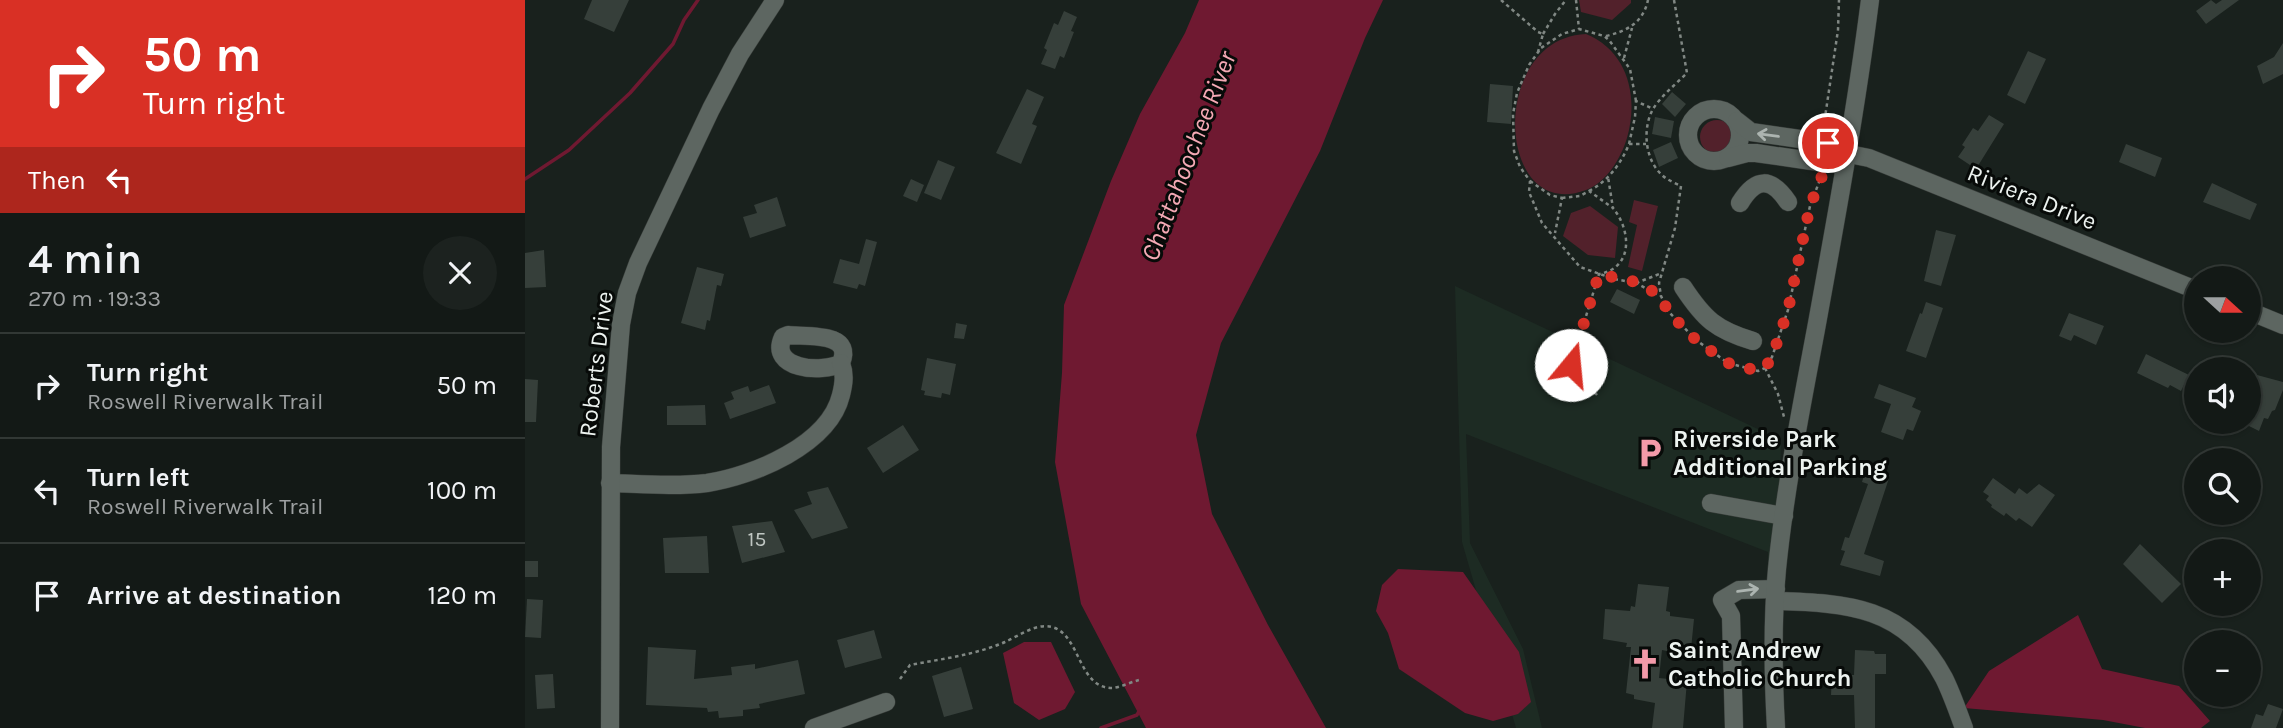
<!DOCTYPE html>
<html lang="en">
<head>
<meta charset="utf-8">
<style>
	body { margin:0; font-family:Karla,sans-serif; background:#1c221f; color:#f1f3f6; height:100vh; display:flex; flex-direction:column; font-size:26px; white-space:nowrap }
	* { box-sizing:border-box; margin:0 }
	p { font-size:23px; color:#9da0a1 }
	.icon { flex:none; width:38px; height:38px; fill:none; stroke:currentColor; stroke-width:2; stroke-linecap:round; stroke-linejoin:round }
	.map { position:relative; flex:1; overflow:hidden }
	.sheet { display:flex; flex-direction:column; background:#131916; width:525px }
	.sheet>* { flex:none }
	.top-card { background:#d93025; color:#fff; overflow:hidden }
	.needle { width:46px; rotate:111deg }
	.buttons { position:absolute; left:1659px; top:266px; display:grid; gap:14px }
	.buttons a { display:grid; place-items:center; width:77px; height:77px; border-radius:50%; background:#131916; box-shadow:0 2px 5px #0004,0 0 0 2px #323835; font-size:35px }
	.pin { position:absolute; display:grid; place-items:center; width:60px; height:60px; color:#fff; margin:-30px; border:4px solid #fff; border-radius:50%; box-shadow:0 2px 7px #0007 }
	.me { position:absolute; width:77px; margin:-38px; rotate:17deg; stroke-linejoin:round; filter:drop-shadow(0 0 5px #0008) }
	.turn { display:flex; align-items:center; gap:24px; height:147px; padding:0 28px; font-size:32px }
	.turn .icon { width:91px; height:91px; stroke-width:2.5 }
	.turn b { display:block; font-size:49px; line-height:60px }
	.then { display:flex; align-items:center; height:66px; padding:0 28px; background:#0003; gap:14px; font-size:26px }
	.round { display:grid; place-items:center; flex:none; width:74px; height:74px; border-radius:37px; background:#1c221f }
	.overview { display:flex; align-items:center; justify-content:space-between; height:119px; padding:0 28px }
	h1 { font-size:42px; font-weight:600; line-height:52px }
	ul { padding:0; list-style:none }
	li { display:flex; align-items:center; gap:21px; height:105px; padding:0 28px; border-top:2px solid #323835 }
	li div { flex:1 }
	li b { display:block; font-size:26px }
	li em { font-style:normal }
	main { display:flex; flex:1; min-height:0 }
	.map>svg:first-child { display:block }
	.built { fill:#1d2b23 }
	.green { fill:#52212b }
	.water { fill:#6f1931 }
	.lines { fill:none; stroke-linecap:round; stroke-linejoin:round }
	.stream { stroke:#6f1931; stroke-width:3.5 }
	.building { fill:#363f3a }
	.minor-casing { stroke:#383d3a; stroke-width:19 }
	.path { stroke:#818884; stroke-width:2.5; stroke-dasharray:3.5 3.5; stroke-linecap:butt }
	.minor { stroke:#5d6661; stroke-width:18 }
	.oneway { stroke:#acb4b0 }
	.route { stroke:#d93025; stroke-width:12; stroke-dasharray:0 21.6 }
	.labels { text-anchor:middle; stroke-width:6; stroke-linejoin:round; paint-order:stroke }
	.number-label { font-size:21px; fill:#bfc6c2 }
	.street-label { font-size:24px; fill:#edf3f0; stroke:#070a08 }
	.poi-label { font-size:24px; font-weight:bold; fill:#edf3f0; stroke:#070a08; text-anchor:start }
	.water-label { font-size:26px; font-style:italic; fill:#f5a9b5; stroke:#070a08 }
</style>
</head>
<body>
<main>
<section class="sheet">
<div class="top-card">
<div class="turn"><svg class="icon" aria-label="right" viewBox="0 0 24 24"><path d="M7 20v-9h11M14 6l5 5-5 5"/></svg><div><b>50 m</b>Turn right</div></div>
<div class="then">Then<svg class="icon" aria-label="left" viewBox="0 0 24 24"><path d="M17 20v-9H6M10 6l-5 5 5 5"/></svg></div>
</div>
<div class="overview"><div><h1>4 min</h1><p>270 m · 19:33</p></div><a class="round"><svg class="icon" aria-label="close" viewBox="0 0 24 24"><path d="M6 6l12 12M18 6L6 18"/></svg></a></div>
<ul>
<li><svg class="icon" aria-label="right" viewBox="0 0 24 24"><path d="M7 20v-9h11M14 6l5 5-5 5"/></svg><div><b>Turn right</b><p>Roswell Riverwalk Trail</p></div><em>50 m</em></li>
<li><svg class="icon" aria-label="left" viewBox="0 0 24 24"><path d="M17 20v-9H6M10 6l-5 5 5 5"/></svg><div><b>Turn left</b><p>Roswell Riverwalk Trail</p></div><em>100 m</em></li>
<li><svg class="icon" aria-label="arrive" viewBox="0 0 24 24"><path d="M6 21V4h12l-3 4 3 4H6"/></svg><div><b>Arrive at destination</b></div><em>120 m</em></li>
</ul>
</section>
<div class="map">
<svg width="1758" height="728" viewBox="0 0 1758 728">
	<rect width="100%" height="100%" fill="#19211d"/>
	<!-- built -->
	<path class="built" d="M930 286 1256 440 1253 571 1241 679 1243 552 941 434 945 543 998 649 1017 728H991L937 542Z"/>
	<!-- green -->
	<g class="green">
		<path d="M1054 0H1106V3L1087 20 1056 12Z"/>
		<path d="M1061 34C1103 51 1114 97 1102 138 1096 158 1081 183 1061 190 970 224 963 38 1061 34Z"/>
		<circle cx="1192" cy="137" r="17"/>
		<path d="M1109 200 1133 206 1117 271 1103 267 1112 225 1104 222Z"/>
		<path d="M1065 206 1093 227 1090 258 1063 255 1038 236 1046 213Z"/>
	</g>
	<!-- water -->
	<g class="water">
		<path d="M674 0H858L840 38 795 151 696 343 671 435 687 514 743 625 801 728H621L556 604 530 462 537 373 539 305 586 181 615 114 660 33Z"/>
		<path d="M873 569 938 572 994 652 1006 702 993 714 968 721 940 713 874 669 863 633 851 611 857 585Z"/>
		<path d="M1553 615 1577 669 1654 686 1685 721 1676 728H1620L1578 720 1439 708 1464 671Z"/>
		<path d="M499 642H526L550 692 540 709 514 720 489 703 478 653Z"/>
	</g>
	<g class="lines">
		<!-- stream -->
		<g class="stream">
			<path d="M0 179 44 150 105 93 148 44 159 20 173 0"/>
			<path d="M576 728 612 715 614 711"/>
		</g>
	</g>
	<!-- building -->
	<g class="building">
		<path d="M67 0H104L89 32 59 19Z"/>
		<path d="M1686 0 1691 4 1697 0H1714L1681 24 1671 11Z"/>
		<path d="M539 11 552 17 546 31 549 32 539 58 535 56 530 69 516 64 522 50 519 48 529 23 533 25Z"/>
		<path d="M1758 43V74L1738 84 1732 66 1749 57Z"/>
		<path d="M1503 51 1521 59 1500 104 1482 95Z"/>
		<path d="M965 84 988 86 986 124 962 122Z"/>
		<path d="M502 89 519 97 507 124 512 126 496 164 471 153Z"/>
		<path d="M1147 92 1161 104 1150 117 1137 104Z"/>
		<path d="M1464 115 1479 124 1451 169 1433 157 1440 147 1437 145 1448 128 1453 131Z"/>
		<path d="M1130 117 1149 121 1146 138 1127 134Z"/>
		<path d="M1146 142 1153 158 1134 167 1128 150Z"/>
		<path d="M1601 144 1637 158 1630 177 1594 162Z"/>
		<path d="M413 160 430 167 416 200 399 193Z"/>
		<path d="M386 179 399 185 392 202 378 196Z"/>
		<path d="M1687 183 1732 204 1725 220 1678 202Z"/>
		<path d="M252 197 261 226 225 238 218 217 232 213 229 205Z"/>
		<path d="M1411 230 1431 235 1416 286 1399 281Z"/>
		<path d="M341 239 352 242 340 286 334 284 332 289 308 283 315 259 334 264Z"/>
		<path d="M19 250 21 287 0 288V253Z"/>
		<path d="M172 267 199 274 196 286 192 285 185 321 182 320 180 330 156 323Z"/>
		<path d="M1092 289 1115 300 1109 314 1085 302Z"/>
		<path d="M1401 302 1418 308 1401 358 1381 351 1395 313 1397 314Z"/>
		<path d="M1544 313 1579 326 1571 345 1549 335 1546 341 1534 336Z"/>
		<path d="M431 323 442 325 439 339 429 338Z"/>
		<path d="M1621 354 1664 375 1656 391 1645 385 1643 388 1612 373Z"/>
		<path d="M402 358 431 364 425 395 417 393 416 398 399 395 400 391 396 390Z"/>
		<path d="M1732 375 1758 382V390L1750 410 1747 411 1743 419 1739 418 1734 431 1724 426V378L1730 380Z"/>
		<path d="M0 379 13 380 11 422H0Z"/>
		<path d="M1354 384 1391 398 1387 407 1396 411 1388 431 1382 429 1378 440 1356 432 1366 404 1349 398Z"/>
		<path d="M244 385 251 403 205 419 199 403 209 399 206 392 223 386 225 392Z"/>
		<path d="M180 405 181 425H142V406Z"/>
		<path d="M378 425 394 450 358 473 342 448Z"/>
		<path d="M1341 468 1365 475 1339 554 1359 561 1355 576 1315 565 1320 551 1316 550 1320 537 1324 538 1343 484 1337 482Z"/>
		<path d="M1468 478 1490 494 1494 488 1502 494 1514 484 1530 495 1507 527 1494 518 1491 521 1481 513 1479 516 1466 507 1467 505 1461 500 1464 496 1458 492Z"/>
		<path d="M303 487 323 528 287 539 269 510 287 504 282 492Z"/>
		<path d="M247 521 260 552 217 563 207 526Z"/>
		<path d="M182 536 184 573H140L138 538Z"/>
		<path d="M1615 544 1656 584 1637 603 1598 564Z"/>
		<rect x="0" y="561" width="13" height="16"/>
		<path d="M1113 584 1144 587 1141 611 1145 612V616L1169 619 1166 649 1142 647V651L1137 650 1134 678 1162 681 1158 728H1127L1130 703 1109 699V695L1101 693 1106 647H1101L1102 643 1078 639 1080 609 1105 611 1106 606 1110 607Z"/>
		<path d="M2 599 18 600 16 638 0 637Z"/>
		<path d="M349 630 357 658 320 668 312 640Z"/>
		<path d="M123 647 171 650 169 679 207 675 206 667 230 664V669L273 660 280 694 234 704 235 708 218 710V716L194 718 193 711 183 712 182 708 121 705Z"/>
		<path d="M1330 650 1349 651 1350 654H1361V674H1350V728H1330L1329 695H1306L1307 675H1329Z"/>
		<path d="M436 667 448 709 419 717 407 676Z"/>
		<path d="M28 674 30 708 12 709 10 675Z"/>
		<path d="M1743 704 1758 709 1751 728H1726L1731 714 1738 716Z"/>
	</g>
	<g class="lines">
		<!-- minor casing -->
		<g class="minor-casing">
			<g id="minor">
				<circle cx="1189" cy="135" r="26"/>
				<path d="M1212 121 1226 132 1303 143 1324 154 1344 158 1671 290"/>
				<path d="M1203 158 1222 153H1231L1300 163 1324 154"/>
				<path d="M1215 203C1231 177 1246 177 1263 202"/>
				<path d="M1158 287C1179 319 1191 330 1228 341"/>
				<path d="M1724 311 1758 325"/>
				<path d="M263 335C283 337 329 332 316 363 297 374 243 369 258 337Z"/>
				<path d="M85 483C117 484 150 487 182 483 228 476 304 445 316 395 319 383 320 374 316 363"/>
				<path d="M1186 503 1259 516"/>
				<path d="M1250 601C1322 603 1381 606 1419 678 1427 694 1433 712 1439 728"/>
				<path d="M85 728 86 447 96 324 102 293 113 263 186 109 215 54 250 0"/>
				<path d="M289 728 361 702"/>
				<path d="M1209 728 1206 616 1197 600 1214 590 1251 589"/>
				<path d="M1251 728C1248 675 1247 622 1252 569 1260 489 1276 409 1291 329 1311 219 1331 110 1345 0"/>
			</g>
		</g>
		<!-- path -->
		<g class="path">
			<path d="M976 0 1013 32 1018 34 1013 52"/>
			<path d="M1051 0 1054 29"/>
			<path d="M1149 0 1162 73C1151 84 1136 96 1128 109 1117 129 1120 160 1137 175 1142 180 1150 183 1156 186L1150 228 1134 283 1136 296 1143 311 1171 340 1203 363 1233 371 1240 368 1247 357 1263 310 1285 206 1296 177"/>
			<path d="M1018 34 1030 14 1041 0"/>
			<path d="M1081 36C1102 31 1118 23 1123 0"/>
			<path d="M1099 58 1107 28"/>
			<path d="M1111 101 1105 69 1084 40 1079 36 1054 29 1037 34 1016 48 1004 65 992 93 988 114 989 151 995 167 1005 181 1004 192 1017 223 1055 267 1089 279 1111 283 1135 296"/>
			<path d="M1301 127 1299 124 1313 30 1314 0"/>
			<path d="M1104 144 1110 117 1111 101 1128 109"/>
			<path d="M1005 181 1025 195 1037 198 1030 233"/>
			<path d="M1064 191C1083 181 1096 164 1104 144H1121"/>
			<path d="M1037 198 1055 196 1064 191 1088 208 1083 177"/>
			<path d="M1111 283 1137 273"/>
			<path d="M1240 368 1253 394 1259 417"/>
			<path d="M1072 395 1046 365 1074 274C1109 268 1106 230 1088 208"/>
			<path d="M375 679 385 665C416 659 450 655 480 642 494 636 513 621 530 628 556 639 554 689 588 688 596 687 606 682 614 680"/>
		</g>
		<!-- minor -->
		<use href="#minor" class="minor"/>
	</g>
	<!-- one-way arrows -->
	<defs><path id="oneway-shaft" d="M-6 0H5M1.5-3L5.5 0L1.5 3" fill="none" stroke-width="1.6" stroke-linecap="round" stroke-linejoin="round" transform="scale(1.75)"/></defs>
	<g class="oneway">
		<use href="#oneway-shaft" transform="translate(1243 135) rotate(-172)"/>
		<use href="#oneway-shaft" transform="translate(1223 590) rotate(-8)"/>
	</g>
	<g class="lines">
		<!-- route -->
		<path class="route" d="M1046 365 1074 274 1111 282 1136 296 1143 312 1171 340 1203 363 1233 371 1240 368 1247 357 1263 310 1285 206 1299 171 1303 143"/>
	</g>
	<!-- icons -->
	<defs>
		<g id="parking-bare" transform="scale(2.415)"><path d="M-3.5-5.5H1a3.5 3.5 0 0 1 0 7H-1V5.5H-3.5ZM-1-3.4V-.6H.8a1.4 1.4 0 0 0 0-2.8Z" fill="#f39aa9" stroke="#070a08" stroke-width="2.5" paint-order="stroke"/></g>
		<g id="church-bare" transform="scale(2.415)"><path d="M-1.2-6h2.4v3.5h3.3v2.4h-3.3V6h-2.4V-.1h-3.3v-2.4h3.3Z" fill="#f39aa9" stroke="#070a08" stroke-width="2.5" paint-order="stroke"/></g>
	</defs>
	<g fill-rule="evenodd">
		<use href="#parking-bare" x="1125" y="453"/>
		<use href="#church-bare" x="1120" y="664"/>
	</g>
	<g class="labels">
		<!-- number labels -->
		<g class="number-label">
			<text x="232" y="546">15</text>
		</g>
		<!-- street labels -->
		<g class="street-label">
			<text transform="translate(1507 197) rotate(22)" y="8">Riviera Drive</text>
			<text transform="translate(71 364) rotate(-83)" y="8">Roberts Drive</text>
		</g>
		<!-- poi labels -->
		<g class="poi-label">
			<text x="1148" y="447">Riverside Park<tspan x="1148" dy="28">Additional Parking</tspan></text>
			<text x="1143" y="658">Saint Andrew<tspan x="1143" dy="28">Catholic Church</tspan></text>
		</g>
		<!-- water labels -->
		<g class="water-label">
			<text transform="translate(663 156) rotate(-69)" y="9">Chattahoochee River</text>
		</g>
	</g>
</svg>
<div class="buttons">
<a><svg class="needle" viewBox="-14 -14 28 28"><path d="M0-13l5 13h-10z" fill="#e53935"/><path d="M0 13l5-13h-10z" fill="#9da0a1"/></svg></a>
<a><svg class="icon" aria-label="sound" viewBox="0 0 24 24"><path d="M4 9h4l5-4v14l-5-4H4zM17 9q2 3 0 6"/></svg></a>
<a><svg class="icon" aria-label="search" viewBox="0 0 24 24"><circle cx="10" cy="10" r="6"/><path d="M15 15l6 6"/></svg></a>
<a>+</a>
<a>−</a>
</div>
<div class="pin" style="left:1303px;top:143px;background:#d93025"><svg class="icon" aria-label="arrive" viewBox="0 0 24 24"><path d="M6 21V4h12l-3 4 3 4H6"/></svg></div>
<svg class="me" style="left:1046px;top:365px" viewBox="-20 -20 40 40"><circle r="19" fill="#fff"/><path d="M0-13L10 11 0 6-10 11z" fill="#d93025"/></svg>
</div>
</main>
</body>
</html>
